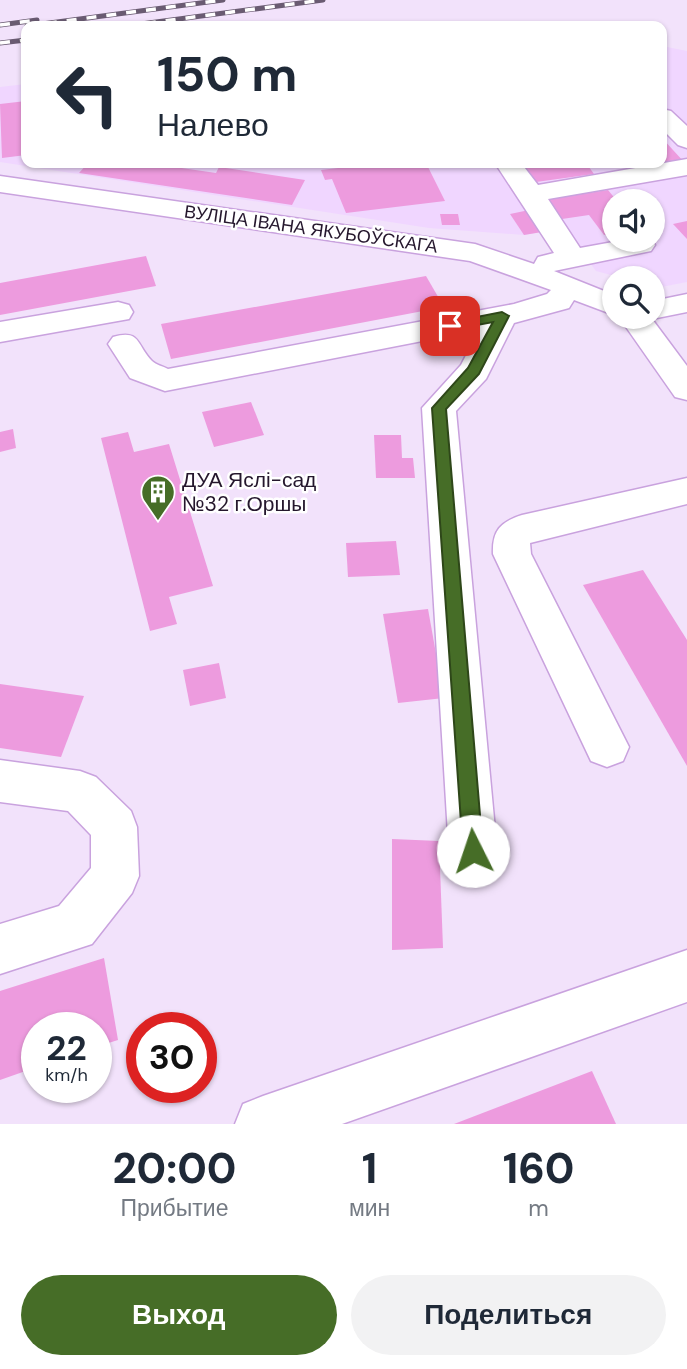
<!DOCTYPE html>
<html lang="ru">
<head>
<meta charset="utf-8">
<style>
	body { margin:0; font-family:"DM Sans",sans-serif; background:#f2f2f3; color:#1f2937; height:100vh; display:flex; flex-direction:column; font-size:26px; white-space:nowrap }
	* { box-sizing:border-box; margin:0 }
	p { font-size:23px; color:#747a83 }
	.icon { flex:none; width:38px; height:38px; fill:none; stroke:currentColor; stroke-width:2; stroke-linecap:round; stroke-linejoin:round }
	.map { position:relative; height:1124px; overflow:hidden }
	.panel { display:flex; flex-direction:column; background:#fff; flex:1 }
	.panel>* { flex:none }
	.hud { position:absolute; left:21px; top:21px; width:646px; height:147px; border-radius:14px; box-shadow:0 2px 5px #0004; background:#fff; color:#1f2937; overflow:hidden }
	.buttons { position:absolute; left:602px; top:189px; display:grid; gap:14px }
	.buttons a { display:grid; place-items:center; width:63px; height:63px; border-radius:50%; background:#fff; box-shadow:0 2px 5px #0004; font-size:35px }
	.speed { position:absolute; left:21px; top:1012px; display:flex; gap:14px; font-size:35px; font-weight:700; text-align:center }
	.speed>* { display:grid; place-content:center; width:91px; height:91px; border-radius:50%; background:#fff; box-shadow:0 2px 5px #0004; line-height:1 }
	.speed small { font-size:18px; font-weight:400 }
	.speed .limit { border:10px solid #d22; background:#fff; color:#111 }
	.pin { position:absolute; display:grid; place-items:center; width:60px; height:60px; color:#fff; margin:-30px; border-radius:14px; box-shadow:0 4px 10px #0006 }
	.me { position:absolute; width:77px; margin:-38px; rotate:356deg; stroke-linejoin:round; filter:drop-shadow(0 0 5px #0008) }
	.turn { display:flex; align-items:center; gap:24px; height:147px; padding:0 21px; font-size:32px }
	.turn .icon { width:91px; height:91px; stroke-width:2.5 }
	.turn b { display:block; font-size:49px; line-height:60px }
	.eta { display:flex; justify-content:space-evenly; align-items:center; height:119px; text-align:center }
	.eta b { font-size:42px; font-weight:800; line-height:49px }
	.button { display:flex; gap:14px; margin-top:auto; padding:14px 21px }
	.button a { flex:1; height:80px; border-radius:42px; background:#466d27; color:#fff; font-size:28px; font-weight:800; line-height:80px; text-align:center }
	.button a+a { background:#f2f2f3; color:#1f2937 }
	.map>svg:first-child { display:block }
	.built { fill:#f0d6ff; fill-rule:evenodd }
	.building { fill:#ed9bde }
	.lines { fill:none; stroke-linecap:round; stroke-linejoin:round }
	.minor-casing { stroke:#c9a2de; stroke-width:3 }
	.minor { fill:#fff; fill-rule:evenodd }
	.rail-casing { stroke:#6a5b72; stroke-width:5 }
	.rail { stroke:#fff; stroke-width:3.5; stroke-dasharray:10; stroke-linecap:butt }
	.route { fill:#466d27; stroke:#2e4719; stroke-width:2 }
	.labels { text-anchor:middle; stroke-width:5; stroke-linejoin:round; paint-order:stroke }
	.far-street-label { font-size:18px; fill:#25172d; stroke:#fff }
	.poi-label { font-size:21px; fill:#25172d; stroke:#fff; text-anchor:start }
</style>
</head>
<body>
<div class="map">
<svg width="687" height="1124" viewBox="0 0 687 1124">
	<rect width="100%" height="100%" fill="#f2e2fb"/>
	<!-- built -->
	<path class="built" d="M662 46 687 51V282L656 288 653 287V278H622L596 271 564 228 524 235 429 228 0 162V87L26 84V163H662ZM614 201H653V240H614Z"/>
	<!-- building -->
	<g class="building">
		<path d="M26 101V155L2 158 0 104Z"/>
		<path d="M662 138 684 162 627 170 621 163H662Z"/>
		<path d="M88 163H147L216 173 219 167 305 180 292 205 79 173Z"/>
		<path d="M363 163H426L445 201 346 213 332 179 325 180 321 170 364 165Z"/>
		<path d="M522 163H586L594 174 536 182Z"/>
		<path d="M608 190 617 201H614V233L604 235 589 215 562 219 548 199Z"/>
		<path d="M534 209 548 231 524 235 510 214Z"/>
		<path d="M440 214H458L460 225H442Z"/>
		<path d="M687 221V239L673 224Z"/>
		<path d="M146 256 156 286 0 315V283Z"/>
		<path d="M426 276 444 307 171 359 161 324Z"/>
		<path d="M251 402 264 435 214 447 202 412Z"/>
		<path d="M13 429 16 448 0 452V432Z"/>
		<path d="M128 432 134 452 169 444 213 586 169 597 177 624 150 631 101 438Z"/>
		<path d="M374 435H401L402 458H413L415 478H376Z"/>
		<path d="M396 541 400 575 348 577 346 543Z"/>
		<path d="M643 570 687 640V766L583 585Z"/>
		<path d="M428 609 444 698 398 703 383 614Z"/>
		<path d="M219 663 226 698 190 706 183 670Z"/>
		<path d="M0 684 84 696 61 757 0 748Z"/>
		<path d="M392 839 439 841 443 948 392 950Z"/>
		<path d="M104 958 118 1040 96 1047V1027H37V1067L0 1080V991Z"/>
		<path d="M592 1071 616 1124H454Z"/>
	</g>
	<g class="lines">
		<!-- minor casing -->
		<g class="minor-casing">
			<g id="minor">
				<path d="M662 109 671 111 687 126V148L678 145 662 129Z"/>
				<path d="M687 159V175L548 199 580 248 624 240H652L655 245 651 251 554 271 614 295V315L574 300 569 308 514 323 486 379 456 411 497 851 490 867 473 874 456 867 449 851 422 408 461 365 479 330 165 391 130 378 108 344 113 337C141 329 136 345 152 361 156 365 163 366 168 369L514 304 547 294 551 290 470 261 0 192V176L475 244 534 264 538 257 554 253 495 163H521L538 185Z"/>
				<path d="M687 294V312L652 319 687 366V400L675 397 619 317H653V301Z"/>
				<path d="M118 302 129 305 133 312 129 319 0 342V322Z"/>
				<path d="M687 478V504L530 543 531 554 629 747 623 761 607 767 591 761 493 554C492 531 500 522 522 515Z"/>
				<path d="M0 760 80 771 96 777 131 811 137 827 139 876 132 893 92 944 0 974V924L59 906 91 868V835L68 811 0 802Z"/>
				<path d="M687 950V1002L342 1124H235L243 1104 263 1096Z"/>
			</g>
		</g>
		<!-- minor -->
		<use href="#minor" class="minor"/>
		<!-- rail casing -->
		<g class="rail-casing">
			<g id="rail">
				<path d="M0 25 37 20"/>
				<path d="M27 26 223 0"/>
				<path d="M126 26 323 0"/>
				<path d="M0 43 26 40"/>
			</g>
		</g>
		<!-- rail -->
		<use href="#rail" class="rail"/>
	</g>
	<!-- route -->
	<path class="route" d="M502 312 509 316 479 374 446 409 483 851 480 857 473 860 466 857 463 851 432 408 468 368 493 322 450 330 446 329V323Z"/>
	<!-- icons -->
	<defs>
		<g id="building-pin" transform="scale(1.75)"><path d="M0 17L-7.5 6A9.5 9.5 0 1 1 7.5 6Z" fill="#466d27" stroke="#fff"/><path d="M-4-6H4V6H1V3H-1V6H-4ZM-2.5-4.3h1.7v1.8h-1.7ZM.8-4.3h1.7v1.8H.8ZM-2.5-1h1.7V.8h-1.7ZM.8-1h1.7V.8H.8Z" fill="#fff"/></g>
	</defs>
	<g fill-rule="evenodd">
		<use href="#building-pin" x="158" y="492"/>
	</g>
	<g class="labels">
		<!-- far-street labels -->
		<g class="far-street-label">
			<text transform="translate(311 229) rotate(8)" y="6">ВУЛІЦА ІВАНА ЯКУБОЎСКАГА</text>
		</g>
		<!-- poi labels -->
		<g class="poi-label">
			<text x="182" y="487">ДУА Яслі-сад<tspan x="182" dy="24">№32 г.Оршы</tspan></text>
		</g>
	</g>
</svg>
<div class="buttons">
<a><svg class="icon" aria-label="sound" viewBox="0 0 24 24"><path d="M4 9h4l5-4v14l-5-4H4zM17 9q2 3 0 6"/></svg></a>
<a><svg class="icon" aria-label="search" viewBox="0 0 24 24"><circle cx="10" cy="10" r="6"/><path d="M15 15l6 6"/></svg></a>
</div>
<div class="speed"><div>22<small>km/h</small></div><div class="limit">30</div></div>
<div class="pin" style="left:450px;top:326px;background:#d93025"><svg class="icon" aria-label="arrive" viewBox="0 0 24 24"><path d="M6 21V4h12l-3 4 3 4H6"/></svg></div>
<svg class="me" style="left:473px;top:851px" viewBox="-20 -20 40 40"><circle r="19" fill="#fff"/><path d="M0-13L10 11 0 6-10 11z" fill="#466d27"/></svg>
<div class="hud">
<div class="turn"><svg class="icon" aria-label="left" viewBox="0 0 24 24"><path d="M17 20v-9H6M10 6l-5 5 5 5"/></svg><div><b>150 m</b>Налево</div></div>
</div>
</div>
<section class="panel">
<div class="eta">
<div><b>20:00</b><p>Прибытие</p></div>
<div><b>1</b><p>мин</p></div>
<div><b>160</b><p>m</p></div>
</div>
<div class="button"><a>Выход</a><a>Поделиться</a></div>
</section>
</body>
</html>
